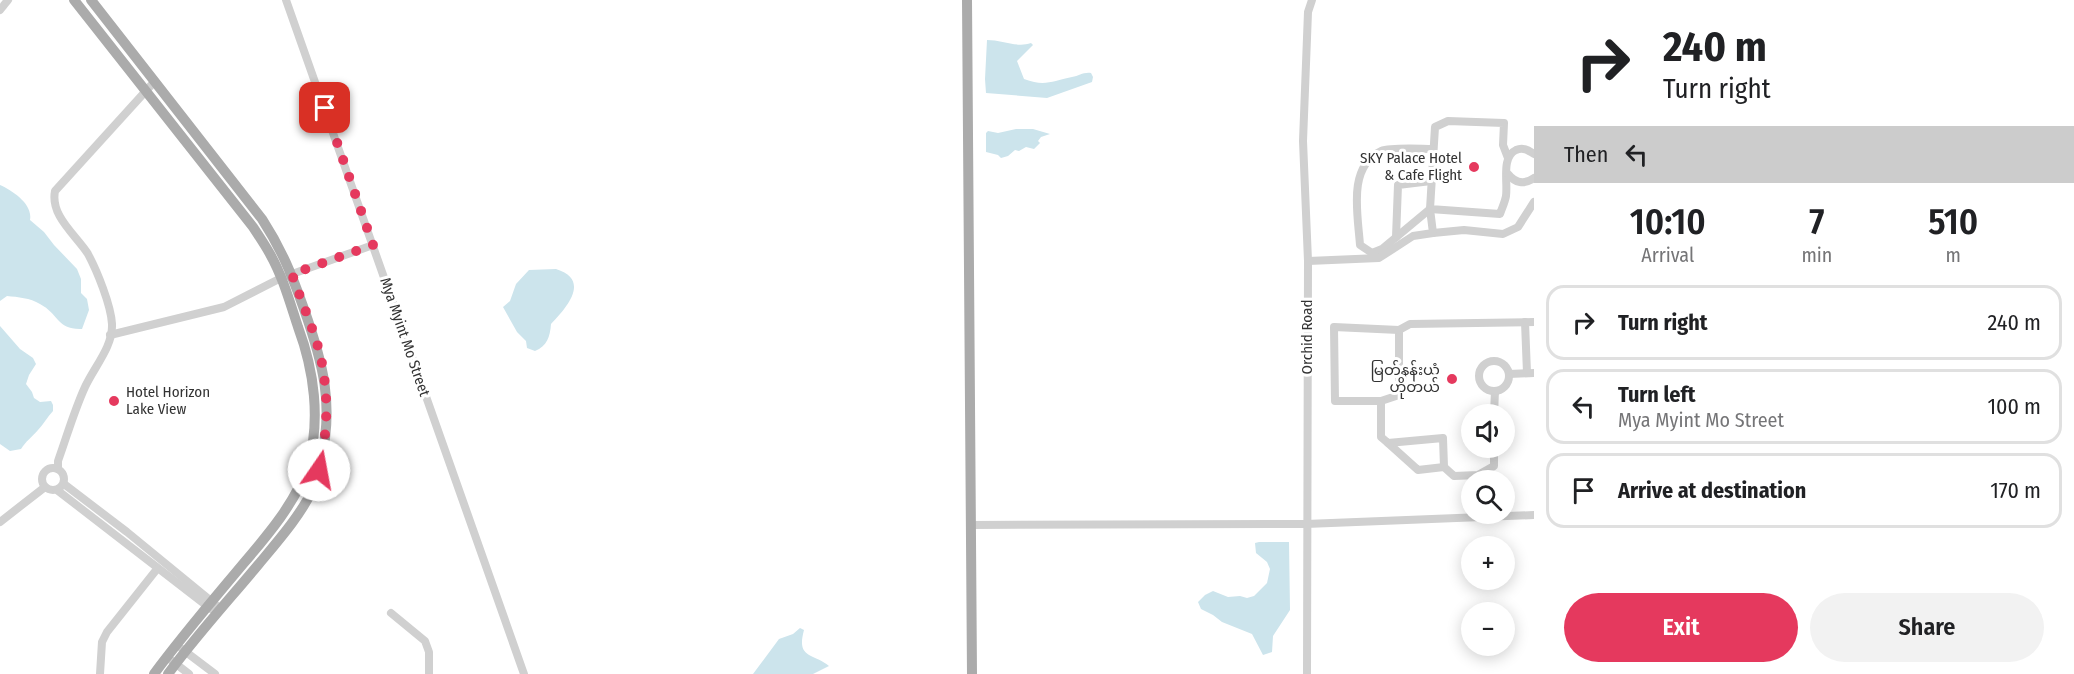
<!DOCTYPE html>
<html lang="en">
<head>
<meta charset="utf-8">
<style>
	body { margin:0; font-family:"Fira Sans Condensed","Noto Sans Myanmar",sans-serif; background:#f2f2f2; color:#202124; height:100vh; display:flex; flex-direction:column; font-size:22px; white-space:nowrap }
	* { box-sizing:border-box; margin:0 }
	p { font-size:20px; color:#757577 }
	.icon { flex:none; width:33px; height:33px; fill:none; stroke:currentColor; stroke-width:2; stroke-linecap:round; stroke-linejoin:round }
	.map { position:relative; flex:1; overflow:hidden }
	.side { display:flex; flex-direction:column; background:#fff; width:540px }
	.side>* { flex:none }
	.guide { background:#fff; color:#202124; overflow:hidden }
	.controls { position:absolute; left:1461px; top:404px; display:grid; gap:12px }
	.controls a { display:grid; place-items:center; width:54px; height:54px; border-radius:50%; background:#fff; box-shadow:0 3px 15px #0003; font-size:30px }
	.pin { position:absolute; display:grid; place-items:center; width:51px; height:51px; color:#fff; margin:-26px; border-radius:12px; box-shadow:0 3px 9px #0006 }
	.me { position:absolute; width:66px; margin:-33px; rotate:12deg; stroke-linejoin:round; filter:drop-shadow(0 0 4px #0008) }
	.turn { display:flex; align-items:center; gap:21px; height:126px; padding:0 30px; font-size:27px }
	.turn .icon { width:78px; height:78px; stroke-width:2.5 }
	.turn b { display:block; font-size:42px; line-height:51px }
	.then { display:flex; align-items:center; height:57px; padding:0 30px; background:#0003; gap:12px; font-size:22px }
	.eta { display:flex; justify-content:space-evenly; align-items:center; height:102px; text-align:center }
	.eta b { font-size:36px; font-weight:600; line-height:42px }
	.action { display:flex; gap:12px; margin-top:auto; padding:12px 30px }
	.action a { flex:1; height:69px; border-radius:36px; background:#e5395e; color:#fff; font-size:24px; font-weight:600; line-height:69px; text-align:center }
	.action a+a { background:#f2f2f2; color:#202124 }
	ul { padding:0; list-style:none }
	li { display:flex; align-items:center; gap:18px; height:75px; margin:0 12px 9px; padding:0 18px; border:3px solid #e0e0e0; border-radius:18px }
	li div { flex:1 }
	li b { display:block; font-size:22px }
	li em { font-style:normal }
	main { display:flex; flex:1; min-height:0 }
	.map>svg:first-child { display:block }
	.water { fill:#cce4ec }
	.lines { fill:none; stroke-linecap:round; stroke-linejoin:round }
	.minor { stroke:#d0d0d0; stroke-width:8 }
	.major { stroke:#ababab; stroke-width:10 }
	.route { stroke:#e5395e; stroke-width:10; stroke-dasharray:0 18 }
	.poi-dot { fill:#e5395e; stroke:#fff; stroke-width:2 }
	.labels { text-anchor:middle; stroke-width:6; stroke-linejoin:round; paint-order:stroke }
	.poi-label { font-size:15px; fill:#333; stroke:#fff; text-anchor:end }
	.street-label { font-size:15px; fill:#333; stroke:#fff }
</style>
</head>
<body>
<main>
<div class="map">
<svg width="1534" height="674" viewBox="0 0 1534 674">
	<rect width="100%" height="100%" fill="#fff"/>
	<!-- water -->
	<g class="water">
		<path d="M987 40C1002 40 1017 48 1031 43L1033 45 1017 61 1024 79C1045 87 1052 81 1072 77 1079 76 1083 72 1091 73L1093 77 1092 82 1047 98 986 93 985 79Z"/>
		<path d="M1016 129H1033L1050 134 1041 137 1038 141 1040 143 1034 149 1026 147 1019 151 1015 150 1008 156 1001 158 998 155 986 152V133L988 131 998 133Z"/>
		<path d="M0 185C13 191 33 204 30 220L44 232 54 245 77 269 81 279V293L87 299 89 310 82 329C57 330 59 314 40 304 30 298 18 297 7 296L0 301Z"/>
		<path d="M556 269C591 280 567 307 551 324 550 337 547 346 535 351L527 348 526 341 517 332 503 307 510 301 516 284 529 270Z"/>
		<path d="M0 326 20 349 33 358 36 364 29 375 26 384 32 392 34 398 40 402 51 401 53 405V411C47 417 44 424 38 430 32 437 26 441 21 449L10 451 0 444Z"/>
		<path d="M1259 542H1289L1290 610 1273 636 1272 652 1263 655 1252 634 1222 622 1213 615 1201 609 1198 602 1205 595 1213 591 1228 597 1240 596 1247 598 1254 596 1267 583 1270 569 1267 562 1256 553 1255 543Z"/>
		<path d="M800 628 804 630C796 659 813 653 829 666L813 674H753L779 639 793 634Z"/>
	</g>
	<g class="lines">
		<!-- minor -->
		<g class="minor">
			<path d="M286 0 524 674"/>
			<path d="M0 10 8 0"/>
			<path d="M1508 158 1503 145 1504 123 1448 121 1435 127 1430 209 1500 214C1502 208 1505 202 1506 196 1508 182 1501 157 1516 150 1523 147 1528 150 1534 154"/>
			<path d="M1508 174C1515 183 1524 185 1534 178"/>
			<path d="M1430 209 1382 249 1372 253 1360 245C1358 215 1347 167 1381 151 1392 147 1420 149 1433 149"/>
			<path d="M1433 233 1464 230 1503 234 1518 227 1534 202"/>
			<path d="M1396 237 1398 185 1431 181"/>
			<path d="M1308 261 1379 258 1413 236 1433 233 1430 209"/>
			<path d="M1525 322 1527 373"/>
			<path d="M110 335 224 307 281 278 373 245"/>
			<circle cx="1494" cy="376" r="15"/>
			<path d="M1509 374 1534 373"/>
			<path d="M1381 401 1399 395V330"/>
			<path d="M1494 414 1495 391"/>
			<path d="M1388 443 1418 470 1444 467"/>
			<path d="M1494 447V466L1478 475 1454 476 1444 467 1443 438 1388 443 1381 437V401H1335L1334 327 1399 330 1410 324 1534 322"/>
			<circle cx="53" cy="479" r="11"/>
			<path d="M58 469V461C67 436 74 411 85 387 94 367 113 347 112 324 111 305 97 271 88 254 76 235 50 216 55 191L154 82"/>
			<path d="M64 484 127 532 221 609"/>
			<path d="M57 490 211 609"/>
			<path d="M0 522 45 487"/>
			<path d="M971 525 1306 524 1534 515"/>
			<path d="M391 613 425 641 429 652V674"/>
			<path d="M182 649 215 674"/>
			<path d="M167 657 189 674"/>
			<path d="M100 674 102 642 107 632 157 569"/>
			<path d="M1307 674 1308 261 1303 141 1308 12 1312 0"/>
		</g>
		<!-- major -->
		<g class="major">
			<path d="M74 0 253 227C259 236 265 245 270 254 283 277 290 303 298 327 314 370 321 420 308 465 297 501 267 536 243 564 213 600 182 636 154 674"/>
			<path d="M91 0 262 219C282 250 292 275 304 309 323 363 334 404 321 461 319 469 317 479 314 487 301 515 278 541 258 565 228 601 196 636 168 674"/>
			<path d="M967 0 972 674"/>
		</g>
	</g>
	<g class="lines">
		<!-- route -->
		<path class="route" d="M319 470C328 432 329 393 320 354 313 327 301 301 292 274L373 245 325 108"/>
	</g>
	<!-- markers -->
	<g class="poi-dot">
		<circle cx="1474" cy="167" r="6"/>
		<circle cx="1452" cy="379" r="6"/>
		<circle cx="114" cy="401" r="6"/>
	</g>
	<g class="labels">
		<!-- poi labels -->
		<g class="poi-label">
			<text x="1462" y="163">SKY Palace Hotel<tspan x="1462" dy="17">&amp; Cafe Flight</tspan></text>
			<text x="1440" y="375">မြတ်နန်းယုံ<tspan x="1440" dy="17">ဟိုတယ်</tspan></text>
			<text x="126" y="397" text-anchor="start">Hotel Horizon<tspan x="126" dy="17">Lake View</tspan></text>
		</g>
		<!-- street labels -->
		<g class="street-label">
			<text transform="translate(405 337) rotate(71)" y="5">Mya Myint Mo Street</text>
			<text transform="translate(1307 337) rotate(-90)" y="5">Orchid Road</text>
		</g>
	</g>
</svg>
<div class="controls">
<a><svg class="icon" aria-label="sound" viewBox="0 0 24 24"><path d="M4 9h4l5-4v14l-5-4H4zM17 9q2 3 0 6"/></svg></a>
<a><svg class="icon" aria-label="search" viewBox="0 0 24 24"><circle cx="10" cy="10" r="6"/><path d="M15 15l6 6"/></svg></a>
<a>+</a>
<a>−</a>
</div>
<div class="pin" style="left:325px;top:108px;background:#d93025"><svg class="icon" aria-label="arrive" viewBox="0 0 24 24"><path d="M6 21V4h12l-3 4 3 4H6"/></svg></div>
<svg class="me" style="left:319px;top:470px" viewBox="-20 -20 40 40"><circle r="19" fill="#fff"/><path d="M0-13L10 11 0 6-10 11z" fill="#e5395e"/></svg>
</div>
<section class="side">
<div class="guide">
<div class="turn"><svg class="icon" aria-label="right" viewBox="0 0 24 24"><path d="M7 20v-9h11M14 6l5 5-5 5"/></svg><div><b>240 m</b>Turn right</div></div>
<div class="then">Then<svg class="icon" aria-label="left" viewBox="0 0 24 24"><path d="M17 20v-9H6M10 6l-5 5 5 5"/></svg></div>
</div>
<div class="eta">
<div><b>10:10</b><p>Arrival</p></div>
<div><b>7</b><p>min</p></div>
<div><b>510</b><p>m</p></div>
</div>
<ul>
<li><svg class="icon" aria-label="right" viewBox="0 0 24 24"><path d="M7 20v-9h11M14 6l5 5-5 5"/></svg><div><b>Turn right</b></div><em>240 m</em></li>
<li><svg class="icon" aria-label="left" viewBox="0 0 24 24"><path d="M17 20v-9H6M10 6l-5 5 5 5"/></svg><div><b>Turn left</b><p>Mya Myint Mo Street</p></div><em>100 m</em></li>
<li><svg class="icon" aria-label="arrive" viewBox="0 0 24 24"><path d="M6 21V4h12l-3 4 3 4H6"/></svg><div><b>Arrive at destination</b></div><em>170 m</em></li>
</ul>
<div class="action"><a>Exit</a><a>Share</a></div>
</section>
</main>
</body>
</html>
